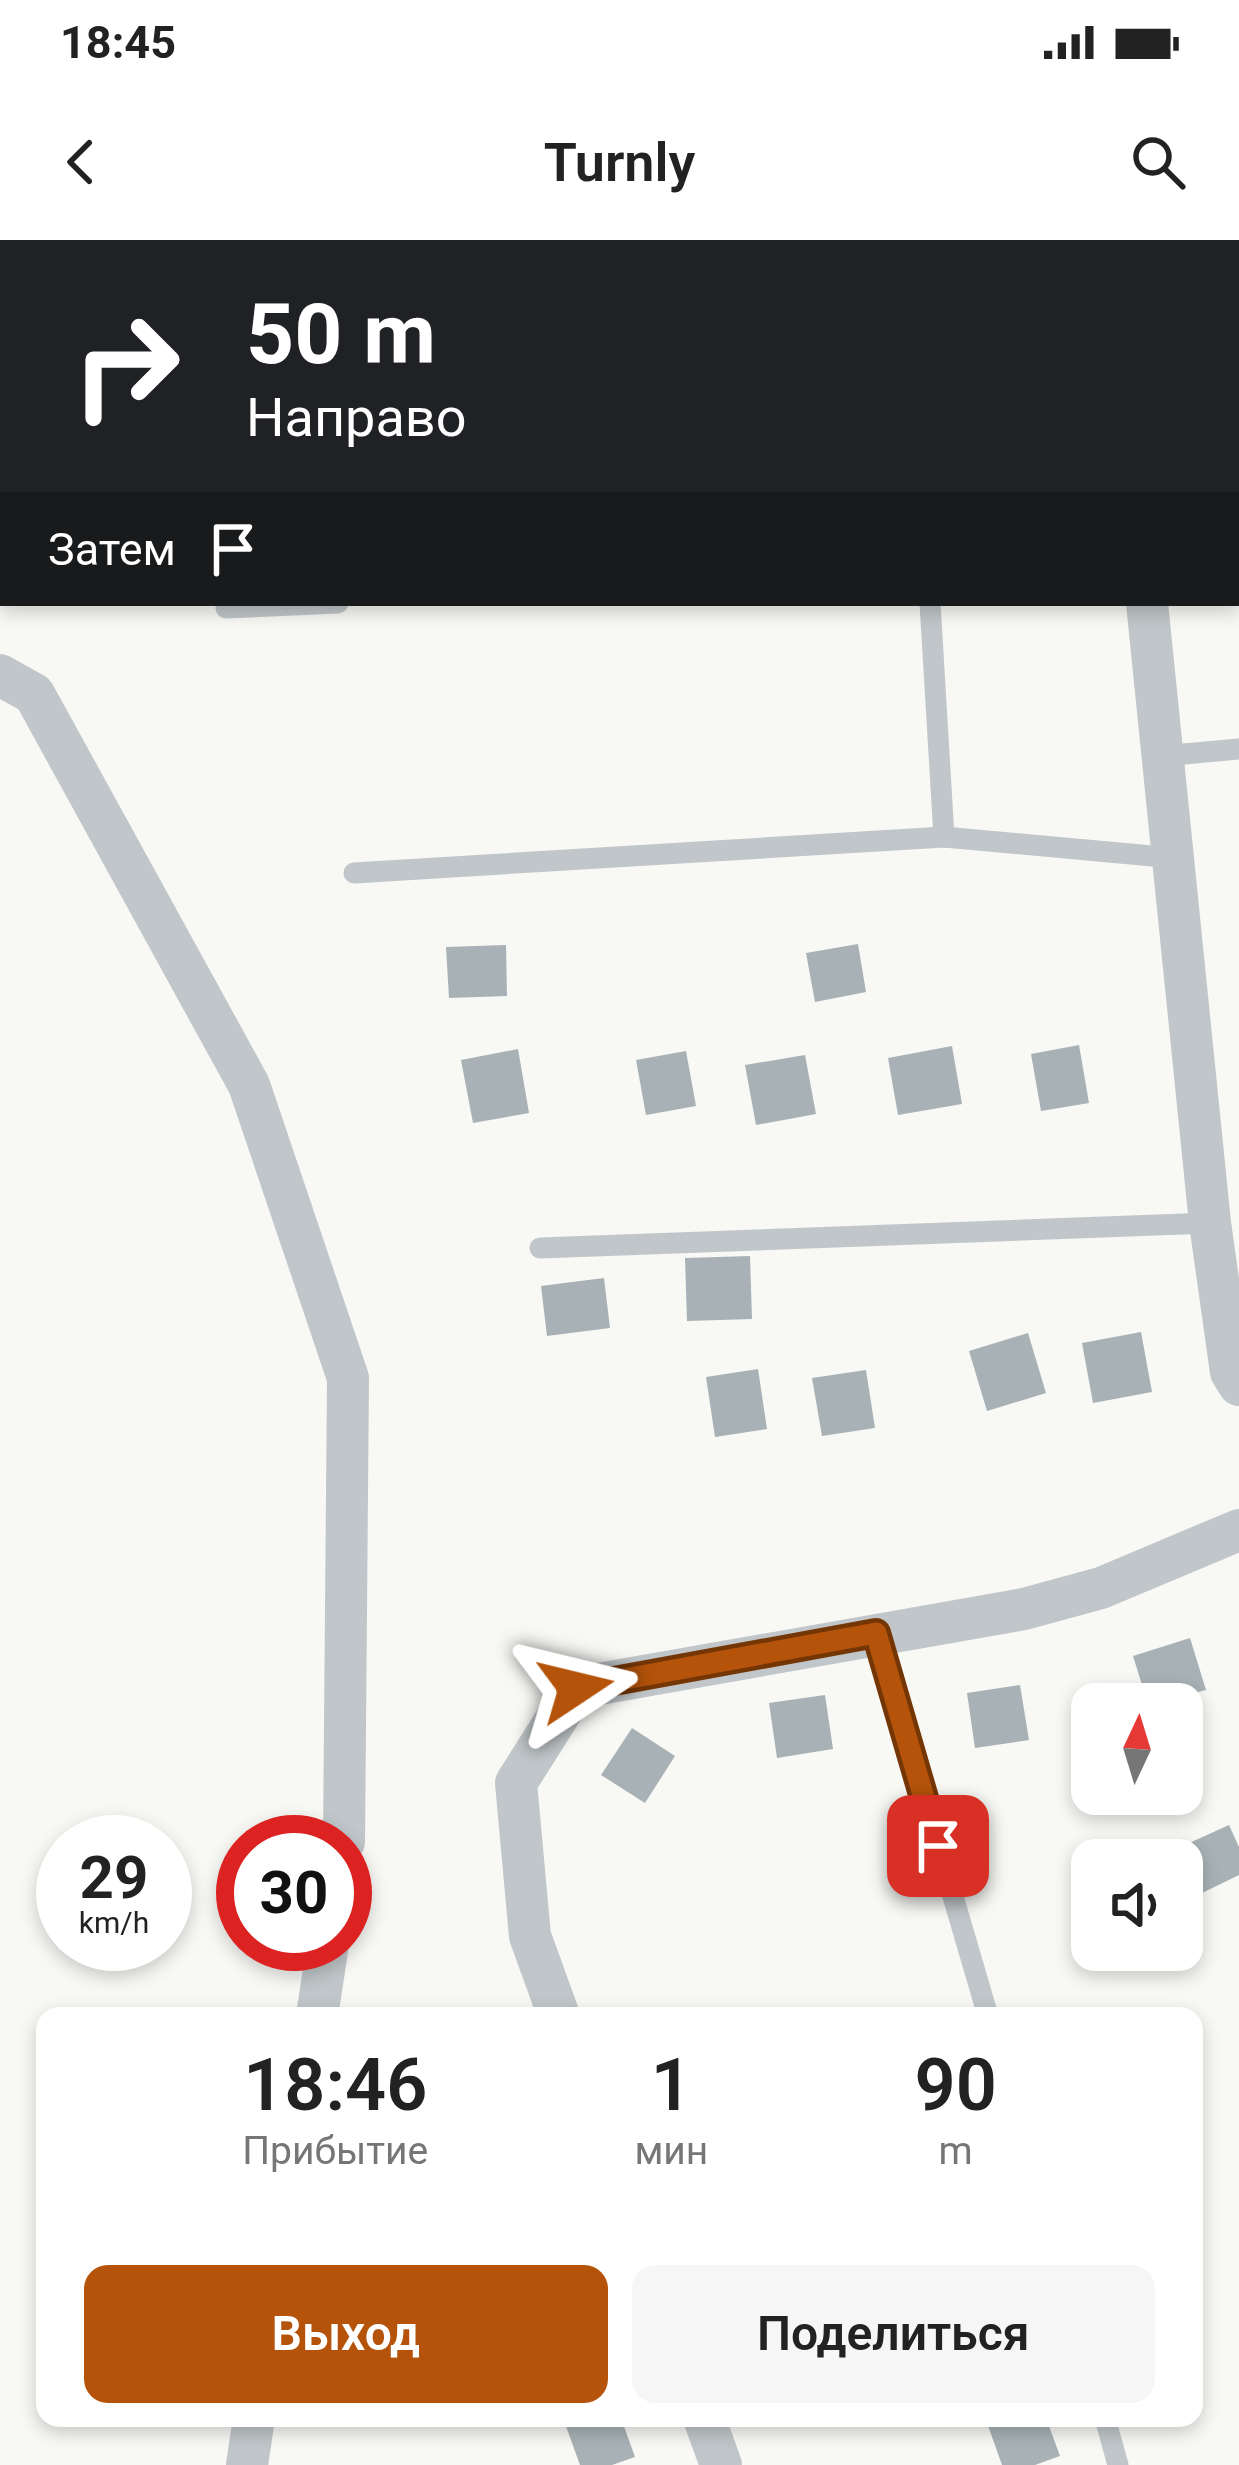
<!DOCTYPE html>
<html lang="ru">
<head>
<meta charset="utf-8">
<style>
	body { margin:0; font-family:Roboto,sans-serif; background:#f6f6f6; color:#222; height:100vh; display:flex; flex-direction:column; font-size:45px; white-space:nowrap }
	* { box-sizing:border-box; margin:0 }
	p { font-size:39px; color:#767676 }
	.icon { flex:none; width:66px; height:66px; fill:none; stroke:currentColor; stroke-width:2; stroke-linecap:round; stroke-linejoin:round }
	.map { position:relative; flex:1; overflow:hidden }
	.panel { position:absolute; left:36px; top:1767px; width:1167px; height:420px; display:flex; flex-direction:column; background:#fff; border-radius:24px; box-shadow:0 6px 18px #0003 }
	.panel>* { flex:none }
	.hud { position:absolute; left:0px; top:0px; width:1239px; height:366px; box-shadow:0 6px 18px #0003; background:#202124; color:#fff; overflow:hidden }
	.needle { width:78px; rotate:4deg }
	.buttons { position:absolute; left:1071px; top:1443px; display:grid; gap:24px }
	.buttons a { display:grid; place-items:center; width:132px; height:132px; border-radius:24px; background:#fff; box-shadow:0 6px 18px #0003; font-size:60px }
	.speed { position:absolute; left:36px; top:1575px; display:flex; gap:24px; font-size:60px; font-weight:700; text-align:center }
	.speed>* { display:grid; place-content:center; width:156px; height:156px; border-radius:50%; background:#fff; box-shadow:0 6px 18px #0003; line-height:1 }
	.speed small { font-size:30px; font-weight:400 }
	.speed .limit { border:18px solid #d22; background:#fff; color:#111 }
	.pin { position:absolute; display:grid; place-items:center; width:102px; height:102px; color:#fff; margin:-51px; border-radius:24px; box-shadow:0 6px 18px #0006 }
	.me { position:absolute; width:132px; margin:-66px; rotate:80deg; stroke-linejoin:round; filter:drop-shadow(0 0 9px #0008) }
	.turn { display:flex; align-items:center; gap:42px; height:252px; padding:0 48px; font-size:54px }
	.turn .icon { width:156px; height:156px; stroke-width:2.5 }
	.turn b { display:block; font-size:84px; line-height:102px }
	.then { display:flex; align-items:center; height:114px; padding:0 48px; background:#0003; gap:24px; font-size:45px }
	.eta { display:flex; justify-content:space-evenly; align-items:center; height:204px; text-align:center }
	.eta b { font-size:72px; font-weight:600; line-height:84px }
	.button { display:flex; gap:24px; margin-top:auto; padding:24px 48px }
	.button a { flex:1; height:138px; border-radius:24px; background:#b45309; color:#fff; font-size:48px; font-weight:600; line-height:138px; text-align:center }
	.button a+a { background:#f6f6f6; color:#222 }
	.status { display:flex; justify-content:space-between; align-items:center; height:84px; padding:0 60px; background:#fff; direction:ltr }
	.status svg { height:33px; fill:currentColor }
	header { display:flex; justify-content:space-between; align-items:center; height:156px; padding:0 48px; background:#fff; font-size:54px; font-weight:600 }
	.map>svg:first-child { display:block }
	.building { fill:#a8b2b6 }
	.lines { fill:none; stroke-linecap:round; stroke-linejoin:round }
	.service { stroke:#c0c6c9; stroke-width:21 }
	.minor { stroke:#c0c6c9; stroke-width:42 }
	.route-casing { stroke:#753606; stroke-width:30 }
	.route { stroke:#b45309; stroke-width:21 }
</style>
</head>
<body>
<div class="status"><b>18:45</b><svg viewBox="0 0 49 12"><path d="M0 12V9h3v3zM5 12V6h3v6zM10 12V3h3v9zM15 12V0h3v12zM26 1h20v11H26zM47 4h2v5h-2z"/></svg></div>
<header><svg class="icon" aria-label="back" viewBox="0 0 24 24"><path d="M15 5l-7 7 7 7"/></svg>Turnly<svg class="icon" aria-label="search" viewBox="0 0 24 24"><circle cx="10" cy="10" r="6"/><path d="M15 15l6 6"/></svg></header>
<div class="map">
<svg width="1239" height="2225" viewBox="0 0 1239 2225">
	<rect width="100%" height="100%" fill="#f8f8f5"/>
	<!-- building -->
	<g class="building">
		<path d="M858 704 866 752 815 762 806 713Z"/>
		<path d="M506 705 507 756 449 758 446 707Z"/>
		<path d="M1079 805 1089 863 1041 871 1031 814Z"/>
		<path d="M952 806 962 864 898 875 888 818Z"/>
		<path d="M518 809 529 873 473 883 461 820Z"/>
		<path d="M686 811 696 866 646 875 636 820Z"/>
		<path d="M805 815 816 874 756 885 745 825Z"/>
		<path d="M750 1016 752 1079 687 1081 685 1018Z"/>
		<path d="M604 1038 610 1088 547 1096 541 1046Z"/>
		<path d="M1141 1092 1152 1152 1093 1163 1082 1103Z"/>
		<path d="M1028 1093 1046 1153 987 1171 969 1111Z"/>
		<path d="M758 1129 767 1189 715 1197 706 1137Z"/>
		<path d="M866 1130 875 1188 822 1196 812 1138Z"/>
		<path d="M1190 1398 1206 1450 1148 1464 1133 1416Z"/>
		<path d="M1020 1445 1029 1500 975 1508 967 1453Z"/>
		<path d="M825 1455 833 1509 777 1518 769 1463Z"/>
		<path d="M632 1488 675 1516 645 1563 601 1535Z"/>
		<path d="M1229 1585 1239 1607V1635L1198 1655 1176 1609Z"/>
		<path d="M563 2178H621L635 2217 612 2225H580Z"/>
		<path d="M992 2178H1046L1060 2216 1035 2225H1002L986 2180Z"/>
	</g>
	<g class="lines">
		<!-- service -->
		<g class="service">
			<path d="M479 0 481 3"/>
			<path d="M1236 230H1239"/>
			<path d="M1236 247 1239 281"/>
			<path d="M930 363 944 597"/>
			<path d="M226 368 338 363"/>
			<path d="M1162 516 1239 509"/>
			<path d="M354 633 944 597 1174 618"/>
			<path d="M540 1008 1210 983"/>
			<path d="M876 1393 988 1776"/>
			<path d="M1105 2178 1118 2225"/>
		</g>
		<!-- minor -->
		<g class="minor">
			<path d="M1066 0V3"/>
			<path d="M0 226H3"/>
			<path d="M1147 363 1210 983 1231 1132 1239 1145"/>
			<path d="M0 435 34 454 249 845 348 1138 344 1602"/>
			<path d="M317 1776 328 1704"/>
			<path d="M559 1776 530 1696 516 1543 576 1448 1024 1369 1101 1348 1239 1290"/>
			<path d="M704 2178 721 2225"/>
			<path d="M247 2225 254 2178"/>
		</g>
	</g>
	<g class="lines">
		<!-- route casing -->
		<g class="route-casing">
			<path id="route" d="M576 1448 876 1393 938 1606"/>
		</g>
		<!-- route -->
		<use href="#route" class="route"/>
	</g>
</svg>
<div class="buttons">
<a><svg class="needle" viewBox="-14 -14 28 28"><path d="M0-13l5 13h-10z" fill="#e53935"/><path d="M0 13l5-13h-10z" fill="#767676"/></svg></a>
<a><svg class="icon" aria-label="sound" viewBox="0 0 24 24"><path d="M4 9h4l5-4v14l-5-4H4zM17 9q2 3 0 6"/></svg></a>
</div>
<div class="speed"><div>29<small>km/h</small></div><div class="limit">30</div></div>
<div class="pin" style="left:938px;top:1606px;background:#d93025"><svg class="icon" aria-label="arrive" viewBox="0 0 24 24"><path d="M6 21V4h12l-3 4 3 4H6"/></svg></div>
<svg class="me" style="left:576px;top:1448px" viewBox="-20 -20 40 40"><path d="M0-17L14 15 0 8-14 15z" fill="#b45309" stroke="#fff" stroke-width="4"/></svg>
<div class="hud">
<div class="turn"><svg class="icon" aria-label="right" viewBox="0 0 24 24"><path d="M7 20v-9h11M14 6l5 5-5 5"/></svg><div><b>50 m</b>Направо</div></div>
<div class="then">Затем<svg class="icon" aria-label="arrive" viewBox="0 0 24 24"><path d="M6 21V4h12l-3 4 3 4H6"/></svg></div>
</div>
<section class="panel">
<div class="eta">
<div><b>18:46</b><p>Прибытие</p></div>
<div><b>1</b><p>мин</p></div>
<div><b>90</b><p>m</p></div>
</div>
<div class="button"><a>Выход</a><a>Поделиться</a></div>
</section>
</div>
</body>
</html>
